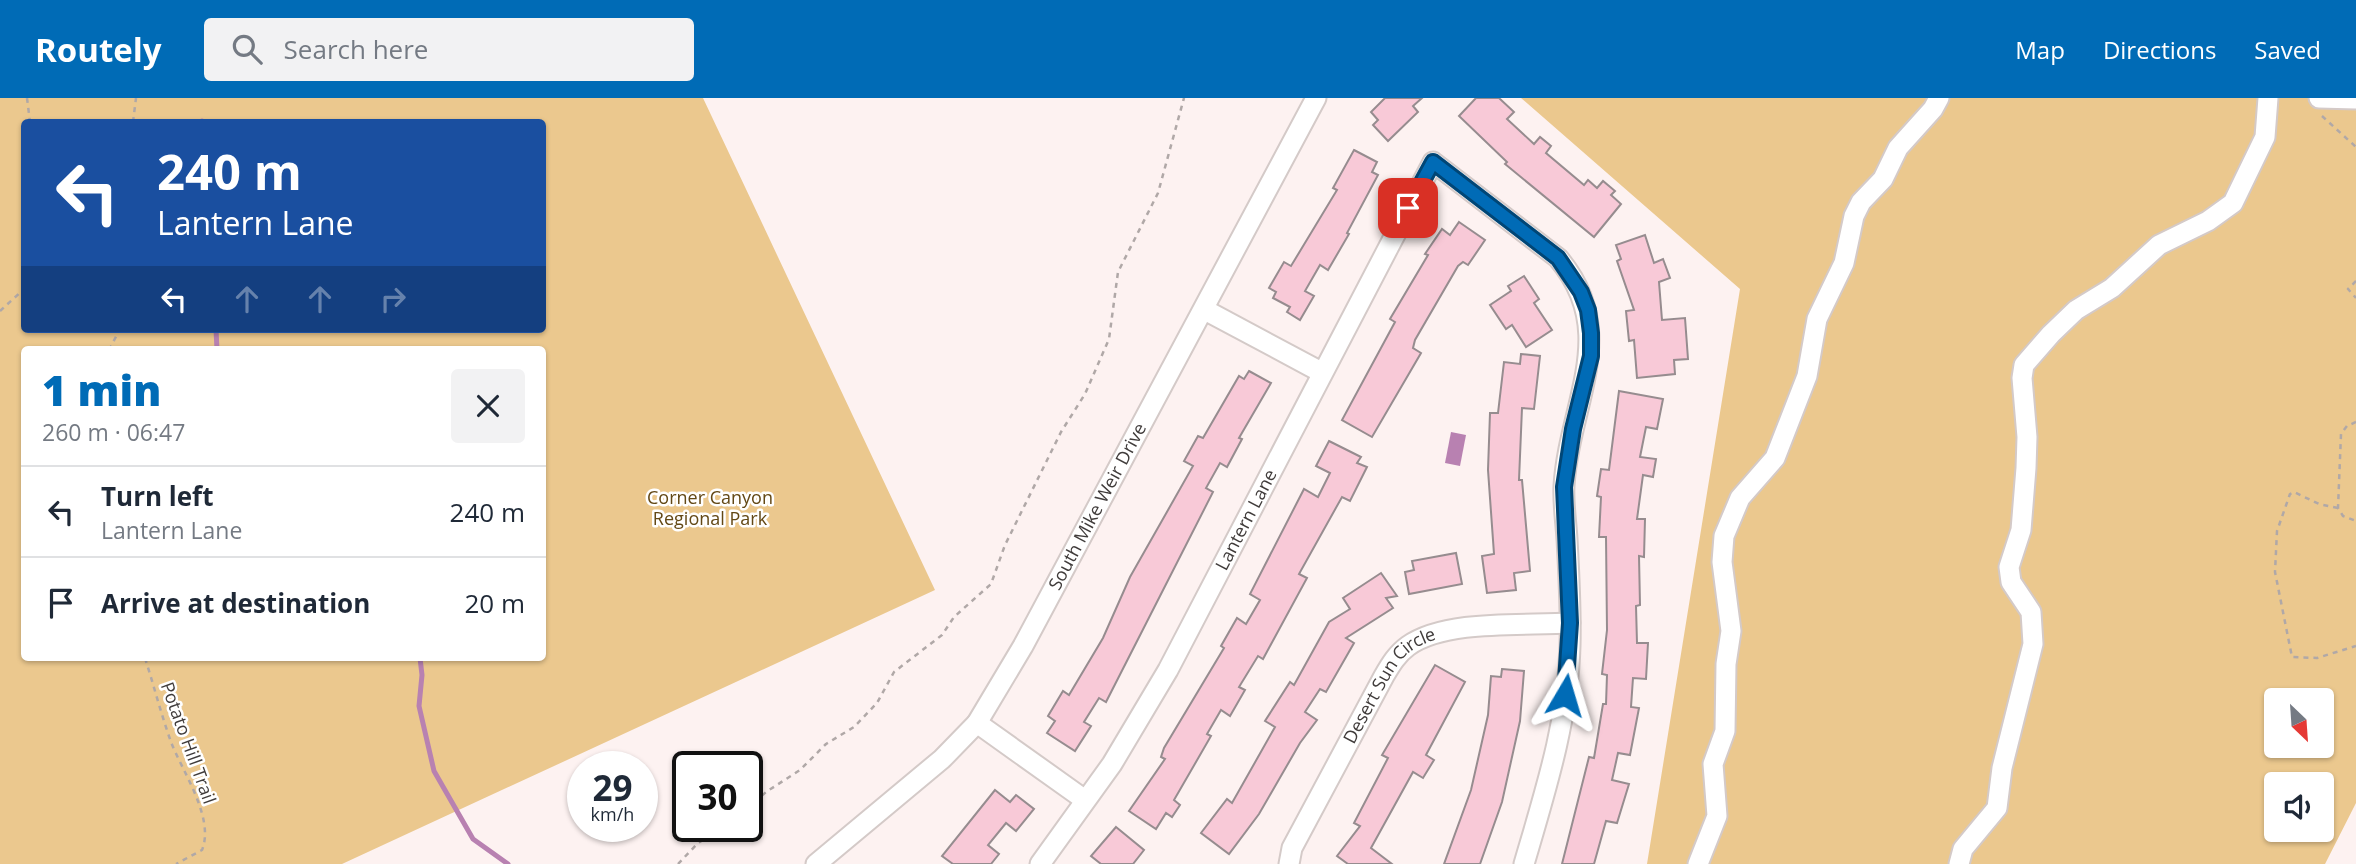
<!DOCTYPE html>
<html lang="en">
<head>
<meta charset="utf-8">
<style>
	body { margin:0; font-family:"Open Sans",sans-serif; background:#f2f2f3; color:#1f2937; height:100vh; display:flex; flex-direction:column; font-size:26px; white-space:nowrap }
	* { box-sizing:border-box; margin:0 }
	p { font-size:23px; color:#747a83 }
	.icon { flex:none; width:38px; height:38px; fill:none; stroke:currentColor; stroke-width:2; stroke-linecap:round; stroke-linejoin:round }
	.map { position:relative; flex:1; overflow:hidden }
	.panel { position:absolute; left:21px; top:248px; width:525px; height:315px; display:flex; flex-direction:column; background:#fff; border-radius:7px; box-shadow:0 2px 5px #0004 }
	.panel>* { flex:none }
	.top-card { position:absolute; left:21px; top:21px; width:525px; height:214px; border-radius:7px; box-shadow:0 2px 5px #0004; background:#1a4fa0; color:#fff; overflow:hidden }
	.needle { width:46px; rotate:155deg }
	.buttons { position:absolute; left:2264px; top:590px; display:grid; gap:14px }
	.buttons a { display:grid; place-items:center; width:70px; height:70px; border-radius:7px; background:#fff; box-shadow:0 2px 5px #0004; font-size:35px }
	.speed { position:absolute; left:567px; top:653px; display:flex; gap:14px; font-size:35px; font-weight:700; text-align:center }
	.speed>* { display:grid; place-content:center; width:91px; height:91px; border-radius:50%; background:#fff; box-shadow:0 2px 5px #0004; line-height:1 }
	.speed small { font-size:18px; font-weight:400 }
	.speed .limit { border:4px solid #111; border-radius:10px; background:#fff; color:#111 }
	.pin { position:absolute; display:grid; place-items:center; width:60px; height:60px; color:#fff; margin:-30px; border-radius:14px; box-shadow:0 4px 10px #0006 }
	.me { position:absolute; width:77px; margin:-38px; rotate:7deg; stroke-linejoin:round; filter:drop-shadow(0 0 5px #0008) }
	.turn { display:flex; align-items:center; gap:24px; height:147px; padding:0 21px; font-size:32px }
	.turn .icon { width:91px; height:91px; stroke-width:2.5 }
	.turn b { display:block; font-size:49px; line-height:60px }
	.lanes { display:flex; align-items:center; height:66px; padding:0 21px; background:#0003; justify-content:center; gap:35px; direction:ltr }
	.lanes .off { opacity:.35 }
	.round { display:grid; place-items:center; flex:none; width:74px; height:74px; border-radius:7px; background:#f2f2f3 }
	.headline { display:flex; align-items:center; justify-content:space-between; height:119px; padding:0 21px }
	h1 { font-size:42px; font-weight:800; line-height:52px; color:#006bb6 }
	ul { padding:0; list-style:none }
	li { display:flex; align-items:center; gap:21px; height:91px; padding:0 21px; border-top:2px solid #e0e1e3 }
	li div { flex:1 }
	li b { display:block; font-size:26px }
	li em { font-style:normal }
	header { display:flex; align-items:center; gap:42px; box-sizing:border-box; height:98px; padding:0 35px; background:#006bb6; color:#fff }
	header strong { font-size:33px }
	nav { display:flex; gap:38px; margin-inline-start:auto; font-size:24px }
	.search { width:490px; height:63px; background:#f2f2f3; display:flex; align-items:center; gap:18px; box-sizing:border-box; padding:0 24px; border-radius:7px; color:#747a83; font-size:26px }
	.map>svg:first-child { display:block }
	.green { fill:#ebc88e; fill-rule:evenodd }
	.water { fill:#b881b1 }
	.lines { fill:none; stroke-linecap:round; stroke-linejoin:round }
	.stream { stroke:#b881b1; stroke-width:5 }
	.building { fill:#f8c9d7; stroke:#968c8f; stroke-width:2 }
	.minor-casing { stroke:#d4cac8; stroke-width:23 }
	.path { stroke:#b0a8a7; stroke-width:2.5; stroke-dasharray:5 5; stroke-linecap:butt }
	.minor { stroke:#fff; stroke-width:19 }
	.route-casing { stroke:#004676; stroke-width:18 }
	.route { stroke:#006bb6; stroke-width:12 }
	.labels { text-anchor:middle; stroke-width:5; stroke-linejoin:round; paint-order:stroke }
	.park-label { font-size:18px; fill:#634815; stroke:#fff }
	.street-label { font-size:18px; fill:#403c3b; stroke:#fff }
</style>
</head>
<body>
<header>
<strong>Routely</strong>
<div class="search"><svg class="icon" aria-label="search" viewBox="0 0 24 24"><circle cx="10" cy="10" r="6"/><path d="M15 15l6 6"/></svg>Search here</div>
<nav><a>Map</a><a>Directions</a><a>Saved</a></nav>
</header>
<div class="map">
<svg width="2356" height="766" viewBox="0 0 2356 766">
	<rect width="100%" height="100%" fill="#fdf2f1"/>
	<!-- green -->
	<g class="green">
		<path d="M0 0H703L935 492 342 766H0ZM24 24H542V231H24ZM24 252H542V560H24Z"/>
		<path d="M1521 0H2356V705L2325 766H1647L1740 191ZM2277 602H2322V648H2277ZM2277 686H2322V732H2277Z"/>
	</g>
	<!-- water -->
	<path class="water" d="M1451 334 1466 337 1460 368 1445 365Z"/>
	<g class="lines">
		<!-- stream -->
		<g class="stream">
			<path d="M202 23V24"/>
			<path d="M216 231 217 252"/>
			<path d="M420 560 422 577 419 608 434 673 473 741 508 766"/>
		</g>
	</g>
	<!-- building -->
	<g class="building">
		<path d="M1385 0H1422L1413 8 1418 14 1388 43 1373 27 1378 22 1371 14Z"/>
		<path d="M1476 0H1499L1514 14 1507 21 1534 46 1540 39 1551 48 1546 55 1584 87 1588 82 1597 90 1603 83 1615 93 1611 97 1621 106 1594 139 1505 66 1507 64 1459 18Z"/>
		<path d="M1354 52 1377 64 1372 74 1378 77 1347 135 1349 136 1328 172 1320 167 1305 193 1314 198 1300 222 1287 214 1290 209 1273 200 1276 194 1269 190 1284 164 1291 168 1337 92 1333 90Z"/>
		<path d="M1459 124 1485 142 1468 167 1463 164 1458 168 1415 242 1413 250 1421 255 1372 339 1342 322 1395 224 1390 221 1428 157 1425 156 1442 131 1450 137Z"/>
		<path d="M1645 137 1654 165 1663 161 1670 180 1659 184 1662 222 1685 220 1688 261 1674 262 1675 276 1637 280 1634 242 1629 243 1626 213 1634 212 1617 163 1621 161 1616 147Z"/>
		<path d="M1524 178 1539 201 1534 205 1552 232 1526 249 1512 227 1506 231 1490 207 1511 193 1508 188Z"/>
		<path d="M1521 256 1540 258 1534 311 1522 310 1519 382H1522L1530 473 1514 475 1516 492 1487 495 1482 458 1494 456 1488 372 1490 315H1498L1504 264 1520 266Z"/>
		<path d="M1249 273 1271 285 1239 340 1242 341 1227 369 1220 365 1206 390 1213 394 1106 604 1099 600 1084 624 1091 628 1075 653 1047 635 1055 623 1048 618 1063 593 1069 597 1103 540 1130 479 1193 368 1184 363 1198 338 1203 340 1239 278 1244 281Z"/>
		<path d="M1619 293 1663 301 1657 331 1646 329 1640 359 1656 361 1653 379 1643 377 1637 421H1645L1644 459 1639 458 1640 507 1636 508 1637 545H1648L1646 581 1633 580 1631 609 1639 610 1630 657 1618 655 1612 682 1629 686 1617 725 1606 723 1594 766H1562L1589 659 1594 660 1603 606H1606L1607 577 1602 576 1607 532 1606 439H1599L1601 399 1597 398 1601 371 1609 372Z"/>
		<path d="M1329 343 1361 359 1357 365 1367 369 1350 403 1342 399 1299 476 1307 480 1263 561 1258 558 1239 589 1245 592 1230 618 1221 612 1207 636 1211 638 1174 702 1180 707 1172 719 1166 715 1156 731 1129 713 1165 661 1161 659 1164 650 1224 550 1221 548 1237 520 1246 526 1260 502 1250 496 1304 391 1318 399 1330 375 1316 368Z"/>
		<path d="M1456 455 1462 486 1409 496 1405 474 1414 472 1412 463Z"/>
		<path d="M1381 475 1397 498 1386 500 1393 510 1346 540 1354 545 1326 594 1320 591 1305 614 1317 622 1300 645 1259 716 1229 756 1201 735 1227 701 1232 705 1275 629 1265 623 1290 584 1294 587 1329 524 1350 511 1343 500Z"/>
		<path d="M1435 567 1465 584 1426 657 1434 662 1423 680 1413 674 1371 750 1392 766H1348L1337 758 1360 728 1354 725 1388 660 1382 657Z"/>
		<path d="M1502 571 1524 573 1520 623 1502 704 1480 766H1444L1471 692 1488 617 1491 578 1501 579Z"/>
		<path d="M995 692 1010 704 1016 697 1034 711 1016 733 1006 725 988 747 999 756 991 766H953L942 758Z"/>
		<path d="M1116 729 1144 752 1133 766H1101L1091 758Z"/>
	</g>
	<g class="lines">
		<!-- minor casing -->
		<g class="minor-casing">
			<g id="minor">
				<path d="M2319 0 2356 1"/>
				<path d="M1205 212 1321 274"/>
				<path d="M977 625 1085 702"/>
				<path id="s1" d="M816 766 942 661 977 625 1023 548 1316 0"/>
				<path id="s2" d="M1040 766 1112 666 1168 572 1433 64 1558 160C1621 234 1569 305 1564 388 1563 405 1566 424 1567 441 1569 477 1571 512 1570 548 1568 623 1545 694 1524 766"/>
				<path id="s3" d="M1289 766 1292 750 1384 578C1391 566 1397 556 1408 548 1446 521 1525 528 1570 525"/>
				<path d="M1698 766 1717 718 1713 666 1725 633 1726 566 1731 533 1722 464 1724 438 1740 400 1775 360 1807 278 1817 221 1844 165 1854 118 1861 104 1883 81 1898 50 1933 11 1939 0"/>
				<path d="M1959 766 1963 751 1997 710 2002 670 2033 546 2031 514 2011 484 2009 469 2021 432 2026 370 2027 339 2022 280 2024 267 2051 236 2076 212 2112 190 2159 147 2208 123 2233 105 2265 39 2268 0"/>
			</g>
		</g>
		<!-- path -->
		<g class="path">
			<path d="M27 0 30 24"/>
			<path d="M2322 18 2356 49"/>
			<path d="M133 24 136 0"/>
			<path d="M2356 183 2348 191 2356 200"/>
			<path d="M0 213 24 191"/>
			<path d="M109 252 120 231"/>
			<path d="M2356 324 2347 328 2341 336 2338 410 2343 418 2356 423"/>
			<path d="M2338 410 2319 406 2294 394 2290 396 2277 433 2275 474 2292 559 2317 560 2356 548"/>
			<path d="M145 560C154 588 161 616 171 644 182 673 215 720 202 752L176 766"/>
			<path d="M747 711 766 694 800 672 826 646 854 629 877 605 894 574 942 537 954 519 991 486 1005 447 1061 334 1085 296 1109 241 1118 174 1158 95 1184 0"/>
			<path d="M678 766 698 745 726 728"/>
		</g>
		<!-- minor -->
		<use href="#minor" class="minor"/>
	</g>
	<g class="lines">
		<!-- route casing -->
		<g class="route-casing">
			<path id="route" d="M1408 110 1433 64 1558 160 1581 194 1588 212 1591 235V258L1573 331 1564 389 1570 525 1565 597"/>
		</g>
		<!-- route -->
		<use href="#route" class="route"/>
	</g>
	<g class="labels">
		<!-- park labels -->
		<g class="park-label">
			<text x="710" y="406">Corner Canyon<tspan x="710" dy="21">Regional Park</tspan></text>
		</g>
		<!-- street labels -->
		<g class="street-label">
			<text dy="6" stroke="none"><textPath href="#s1" startOffset="462">South Mike Weir Drive</textPath></text>
			<text dy="6" stroke="none"><textPath href="#s2" startOffset="402">Lantern Lane</textPath></text>
			<text dy="6" stroke="none"><textPath href="#s3" startOffset="208">Desert Sun Circle</textPath></text>
			<text transform="translate(188 645) rotate(70)" y="6">Potato Hill Trail</text>
		</g>
	</g>
</svg>
<div class="buttons">
<a><svg class="needle" viewBox="-14 -14 28 28"><path d="M0-13l5 13h-10z" fill="#e53935"/><path d="M0 13l5-13h-10z" fill="#747a83"/></svg></a>
<a><svg class="icon" aria-label="sound" viewBox="0 0 24 24"><path d="M4 9h4l5-4v14l-5-4H4zM17 9q2 3 0 6"/></svg></a>
</div>
<div class="speed"><div>29<small>km/h</small></div><div class="limit">30</div></div>
<div class="pin" style="left:1408px;top:110px;background:#d93025"><svg class="icon" aria-label="arrive" viewBox="0 0 24 24"><path d="M6 21V4h12l-3 4 3 4H6"/></svg></div>
<svg class="me" style="left:1565px;top:597px" viewBox="-20 -20 40 40"><path d="M0-17L14 15 0 8-14 15z" fill="#006bb6" stroke="#fff" stroke-width="4"/></svg>
<div class="top-card">
<div class="turn"><svg class="icon" aria-label="left" viewBox="0 0 24 24"><path d="M17 20v-9H6M10 6l-5 5 5 5"/></svg><div><b>240 m</b>Lantern Lane</div></div>
<div class="lanes"><svg class="icon" aria-label="left" viewBox="0 0 24 24"><path d="M17 20v-9H6M10 6l-5 5 5 5"/></svg><svg class="icon off" aria-label="ahead" viewBox="0 0 24 24"><path d="M12 20V5M6 11l6-6 6 6"/></svg><svg class="icon off" aria-label="ahead" viewBox="0 0 24 24"><path d="M12 20V5M6 11l6-6 6 6"/></svg><svg class="icon off" aria-label="right" viewBox="0 0 24 24"><path d="M7 20v-9h11M14 6l5 5-5 5"/></svg></div>
</div>
<section class="panel">
<div class="headline"><div><h1>1 min</h1><p>260 m · 06:47</p></div><a class="round"><svg class="icon" aria-label="close" viewBox="0 0 24 24"><path d="M6 6l12 12M18 6L6 18"/></svg></a></div>
<ul>
<li><svg class="icon" aria-label="left" viewBox="0 0 24 24"><path d="M17 20v-9H6M10 6l-5 5 5 5"/></svg><div><b>Turn left</b><p>Lantern Lane</p></div><em>240 m</em></li>
<li><svg class="icon" aria-label="arrive" viewBox="0 0 24 24"><path d="M6 21V4h12l-3 4 3 4H6"/></svg><div><b>Arrive at destination</b></div><em>20 m</em></li>
</ul>
</section>
</div>
</body>
</html>
